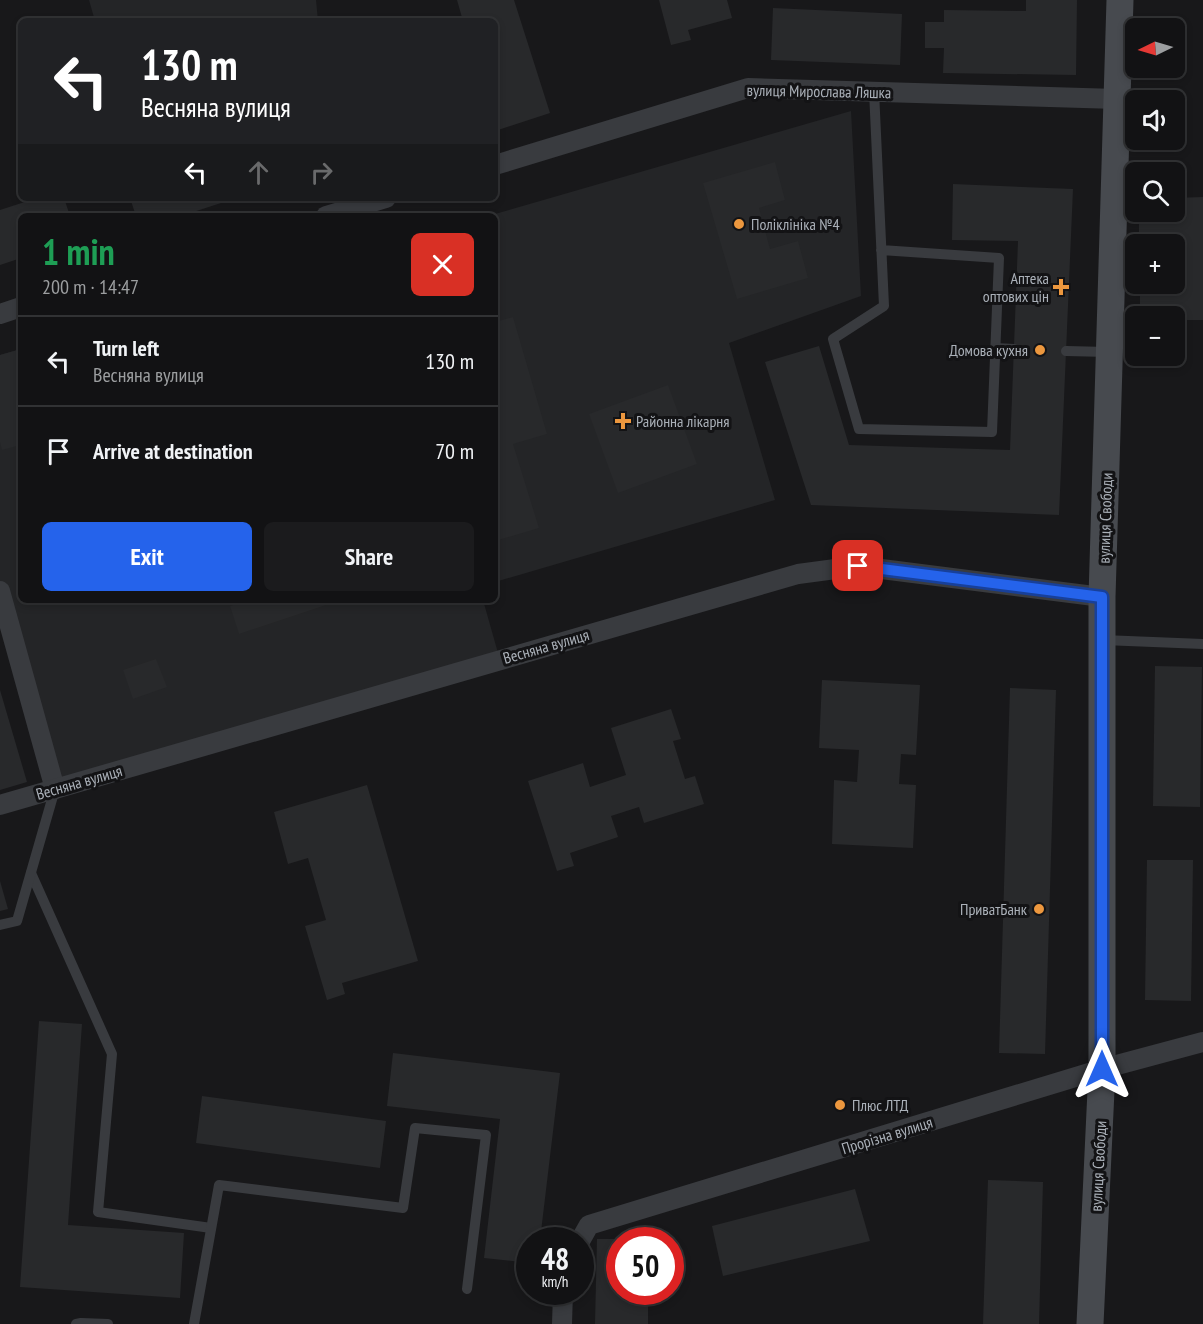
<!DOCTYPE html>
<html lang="en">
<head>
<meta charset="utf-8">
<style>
	body { margin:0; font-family:"PT Sans Narrow",sans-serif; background:#1b1b1d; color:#f1f3f6; height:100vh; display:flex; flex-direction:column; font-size:22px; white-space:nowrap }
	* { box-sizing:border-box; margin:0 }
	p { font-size:20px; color:#9c9ea0 }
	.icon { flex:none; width:33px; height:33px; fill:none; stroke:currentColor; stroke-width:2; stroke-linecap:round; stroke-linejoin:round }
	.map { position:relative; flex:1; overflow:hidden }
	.drawer { position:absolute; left:18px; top:213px; width:480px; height:390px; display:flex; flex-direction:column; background:#121214; border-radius:9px; box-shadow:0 3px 9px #0003,0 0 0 2px #313234 }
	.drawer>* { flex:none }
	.guide { position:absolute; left:18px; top:18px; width:480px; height:183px; border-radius:9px; box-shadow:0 3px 9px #0003,0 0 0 2px #313234; background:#202124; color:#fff; overflow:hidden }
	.needle { width:39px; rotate:265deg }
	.fabs { position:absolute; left:1125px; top:18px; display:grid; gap:12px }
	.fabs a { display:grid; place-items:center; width:60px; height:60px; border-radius:9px; background:#121214; box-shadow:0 3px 9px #0003,0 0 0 2px #313234; font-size:30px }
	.speed { position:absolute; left:516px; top:1227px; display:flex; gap:12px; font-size:30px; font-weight:700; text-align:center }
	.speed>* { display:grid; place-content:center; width:78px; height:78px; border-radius:50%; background:#121214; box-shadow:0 3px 9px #0003,0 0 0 2px #313234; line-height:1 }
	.speed small { font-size:15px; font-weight:400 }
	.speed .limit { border:9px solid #d22; background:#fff; color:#111 }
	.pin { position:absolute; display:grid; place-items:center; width:51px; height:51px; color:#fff; margin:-26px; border-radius:12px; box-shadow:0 3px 9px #0006 }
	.me { position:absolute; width:66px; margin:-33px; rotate:0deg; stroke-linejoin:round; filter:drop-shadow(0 0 4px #0008) }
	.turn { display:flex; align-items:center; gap:21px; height:126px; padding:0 24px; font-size:27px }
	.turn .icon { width:78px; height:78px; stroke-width:2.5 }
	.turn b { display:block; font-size:42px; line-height:51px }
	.lanes { display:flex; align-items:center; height:57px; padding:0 24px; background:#0003; justify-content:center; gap:30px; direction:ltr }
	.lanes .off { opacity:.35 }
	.round { display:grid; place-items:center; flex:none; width:63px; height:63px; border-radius:9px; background:#1b1b1d }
	.summary { display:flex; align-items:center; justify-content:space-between; height:102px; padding:0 24px }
	h1 { font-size:36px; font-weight:600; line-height:45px; color:#1e9e55 }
	.primary-button { display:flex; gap:12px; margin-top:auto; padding:12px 24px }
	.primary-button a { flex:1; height:69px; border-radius:9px; background:#2563eb; color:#fff; font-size:24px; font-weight:600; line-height:69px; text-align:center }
	.primary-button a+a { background:#1b1b1d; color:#f1f3f6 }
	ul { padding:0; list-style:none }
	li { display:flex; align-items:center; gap:18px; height:90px; padding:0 24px; border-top:2px solid #313234 }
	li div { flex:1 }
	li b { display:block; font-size:22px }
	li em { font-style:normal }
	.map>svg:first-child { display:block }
	.built { fill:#242527 }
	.building { fill:#28292b }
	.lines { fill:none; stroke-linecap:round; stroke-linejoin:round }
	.lane { stroke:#393b3f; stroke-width:10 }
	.street { stroke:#393b3f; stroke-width:20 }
	.secondary { stroke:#474a4f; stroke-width:27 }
	.route-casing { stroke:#184099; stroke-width:15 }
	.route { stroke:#2563eb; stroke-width:10 }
	.poi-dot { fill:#ec973e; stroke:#131315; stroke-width:2 }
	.labels { text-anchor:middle; stroke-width:6; stroke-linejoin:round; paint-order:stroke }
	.street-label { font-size:16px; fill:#abb1b9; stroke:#131315 }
	.poi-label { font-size:16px; fill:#abb1b9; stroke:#131315; text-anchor:start }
</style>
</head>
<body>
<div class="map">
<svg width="1203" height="1324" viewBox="0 0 1203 1324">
	<rect width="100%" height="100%" fill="#18181a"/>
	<!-- built -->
	<g class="built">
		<path d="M89 0H316L318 21H95Z"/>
		<path d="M851 111 861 296 729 343 775 500 495 582V216H488Z"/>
		<path d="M21 349V600H483L500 660 55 789 0 591V355Z"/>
	</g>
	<!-- building -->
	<g class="building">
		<path d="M457 0H514L550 113 495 131V21H463Z"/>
		<path d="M659 0H727L732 18 688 30 691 40 671 45Z"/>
		<path d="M1026 0H1077L1076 75 943 73 944 48H925V22H944V10L1026 11Z"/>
		<path d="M773 8 902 14 900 65 771 60Z"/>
		<path d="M775 162 785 200 759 208 770 249 798 241 808 278 737 299 703 183Z"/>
		<path d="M953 184 1073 189 1059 515 811 505 765 362 819 346 849 445 1010 450 1018 241 952 240Z"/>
		<path d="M1203 197V320H1174V316H1140V284H1174V244H1139V212H1174V198Z"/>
		<path d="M37 198H64L70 216H21V258L0 265V210Z"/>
		<path d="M130 198H220L221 203 181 216H136Z"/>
		<path d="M513 317 547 434 513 444 539 528 495 541V322Z"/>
		<path d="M21 349V445L2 450 0 442V355Z"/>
		<path d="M668 385 697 464 618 493 589 414Z"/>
		<path d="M248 600H341L239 634 230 606Z"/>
		<path d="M156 659 167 687 133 699 123 670Z"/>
		<path d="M1155 666 1202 667 1200 807 1153 806Z"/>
		<path d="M822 680 920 685 916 755 901 754 899 784 916 785 913 848 832 844 834 780 857 782 859 750 819 748Z"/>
		<path d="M1010 688 1056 690 1045 1054 999 1053Z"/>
		<path d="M0 690 27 782 0 790Z"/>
		<path d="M671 709 681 739 673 741 685 779 695 776 704 804 644 823 639 807 611 816 618 837 570 853 574 866 557 871 528 781 583 763 590 787 626 775 611 728Z"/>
		<path d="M367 785 418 961 342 983 345 994 327 1000 305 926 326 920 308 858 288 864 274 812Z"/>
		<path d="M1147 860H1193L1191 1001 1145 1000Z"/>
		<path d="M0 881 8 909 0 911Z"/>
		<path d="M39 1021 82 1024 68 1225 184 1233 180 1298 20 1287Z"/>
		<path d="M393 1053 560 1073 540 1240H530V1263L484 1258 500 1119 387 1106Z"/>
		<path d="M202 1096 386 1121 380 1168 196 1143Z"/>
		<path d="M988 1180 1043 1182 1039 1324H983Z"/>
		<path d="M855 1189 870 1241 723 1276 712 1226Z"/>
		<path d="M597 1239H620V1292H648V1324H595Z"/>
	</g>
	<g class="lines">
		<!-- lane -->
		<g class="lane">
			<path d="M874 91 884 306 833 339 859 429 992 432 999 258 881 250"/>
			<path d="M995 348 1014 349"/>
			<path d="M1066 351 1108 352"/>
			<path d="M1103 640 1203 644"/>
			<path d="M31 873 112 1054 98 1212 211 1228"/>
			<path d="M0 925 17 921 55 789"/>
			<path d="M76 1324 81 1323 108 1324"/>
			<path d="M194 1324 219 1185 403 1208 415 1128 486 1135 467 1289"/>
		</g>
		<!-- street -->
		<g class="street">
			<path d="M495 165 748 88 1117 99"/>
			<path d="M326 216 386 198"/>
			<path d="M0 314 21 307"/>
			<path d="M0 591 55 789"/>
			<path d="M0 805 798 574 858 566 1102 597"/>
			<path d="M580 1241 589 1225 1102 1069 1203 1042"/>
			<path d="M562 1324 563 1292"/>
		</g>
		<!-- secondary -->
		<path class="secondary" d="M1090 1324 1102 1069V597L1120 0"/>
	</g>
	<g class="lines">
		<!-- route casing -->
		<g class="route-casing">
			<path id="route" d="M858 566 1102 597V1069"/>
		</g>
		<!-- route -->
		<use href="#route" class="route"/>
	</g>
	<!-- markers -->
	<g class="poi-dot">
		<circle cx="739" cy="224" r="6"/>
		<path d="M1058 278h6v6h6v6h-6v6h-6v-6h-6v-6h6z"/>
		<circle cx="1040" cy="350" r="6"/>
		<path d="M620 412h6v6h6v6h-6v6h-6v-6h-6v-6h6z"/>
		<circle cx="1039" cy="909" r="6"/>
		<circle cx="840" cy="1105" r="6"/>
	</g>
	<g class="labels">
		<!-- street labels -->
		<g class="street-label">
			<text transform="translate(819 91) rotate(1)" y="6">вулиця Мирослава Ляшка</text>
			<text transform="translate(1105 518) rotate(-88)" y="6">вулиця Свободи</text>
			<text transform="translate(546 646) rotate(-16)" y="6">Весняна вулиця</text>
			<text transform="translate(79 782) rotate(-16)" y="6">Весняна вулиця</text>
			<text transform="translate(887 1135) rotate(-17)" y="6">Прорізна вулиця</text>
			<text transform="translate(1098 1166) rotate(-87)" y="6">вулиця Свободи</text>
		</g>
		<!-- poi labels -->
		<g class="poi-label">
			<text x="751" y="230">Поліклініка №4</text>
			<text x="1049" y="284" text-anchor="end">Аптека<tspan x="1049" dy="18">оптових цін</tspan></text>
			<text x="1028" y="356" text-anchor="end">Домова кухня</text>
			<text x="636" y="427">Районна лікарня</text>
			<text x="1027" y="915" text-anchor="end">ПриватБанк</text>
			<text x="852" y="1111">Плюс ЛТД</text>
		</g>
	</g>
</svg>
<div class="fabs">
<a><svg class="needle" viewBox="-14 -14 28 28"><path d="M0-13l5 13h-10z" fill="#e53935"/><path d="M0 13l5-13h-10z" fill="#9c9ea0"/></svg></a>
<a><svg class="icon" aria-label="sound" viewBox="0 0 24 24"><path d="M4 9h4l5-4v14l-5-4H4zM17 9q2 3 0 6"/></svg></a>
<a><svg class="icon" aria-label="search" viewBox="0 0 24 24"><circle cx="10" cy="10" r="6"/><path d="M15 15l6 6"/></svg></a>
<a>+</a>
<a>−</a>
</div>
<div class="speed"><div>48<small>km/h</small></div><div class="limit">50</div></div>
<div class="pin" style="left:858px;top:566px;background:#d93025"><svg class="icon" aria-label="arrive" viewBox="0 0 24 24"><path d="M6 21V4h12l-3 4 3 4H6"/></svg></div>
<svg class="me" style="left:1102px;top:1069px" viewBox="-20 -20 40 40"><path d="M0-17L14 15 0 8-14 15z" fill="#2563eb" stroke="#fff" stroke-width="4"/></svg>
<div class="guide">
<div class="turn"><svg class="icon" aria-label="left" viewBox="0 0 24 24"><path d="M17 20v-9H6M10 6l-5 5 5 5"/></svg><div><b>130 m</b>Весняна вулиця</div></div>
<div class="lanes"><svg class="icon" aria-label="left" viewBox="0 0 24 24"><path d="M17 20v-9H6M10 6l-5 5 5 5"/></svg><svg class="icon off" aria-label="ahead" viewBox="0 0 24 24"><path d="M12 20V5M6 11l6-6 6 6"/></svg><svg class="icon off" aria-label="right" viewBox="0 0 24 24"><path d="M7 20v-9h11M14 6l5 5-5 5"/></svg></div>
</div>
<section class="drawer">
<div class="summary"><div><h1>1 min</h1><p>200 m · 14:47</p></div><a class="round" style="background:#d93025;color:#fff"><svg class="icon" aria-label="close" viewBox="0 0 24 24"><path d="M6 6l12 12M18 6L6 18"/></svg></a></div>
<ul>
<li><svg class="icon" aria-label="left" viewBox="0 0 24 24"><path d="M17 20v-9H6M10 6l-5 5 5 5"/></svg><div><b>Turn left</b><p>Весняна вулиця</p></div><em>130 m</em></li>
<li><svg class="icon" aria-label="arrive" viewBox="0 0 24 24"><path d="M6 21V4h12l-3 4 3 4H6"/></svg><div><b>Arrive at destination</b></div><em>70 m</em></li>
</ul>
<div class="primary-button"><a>Exit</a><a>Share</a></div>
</section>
</div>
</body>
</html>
